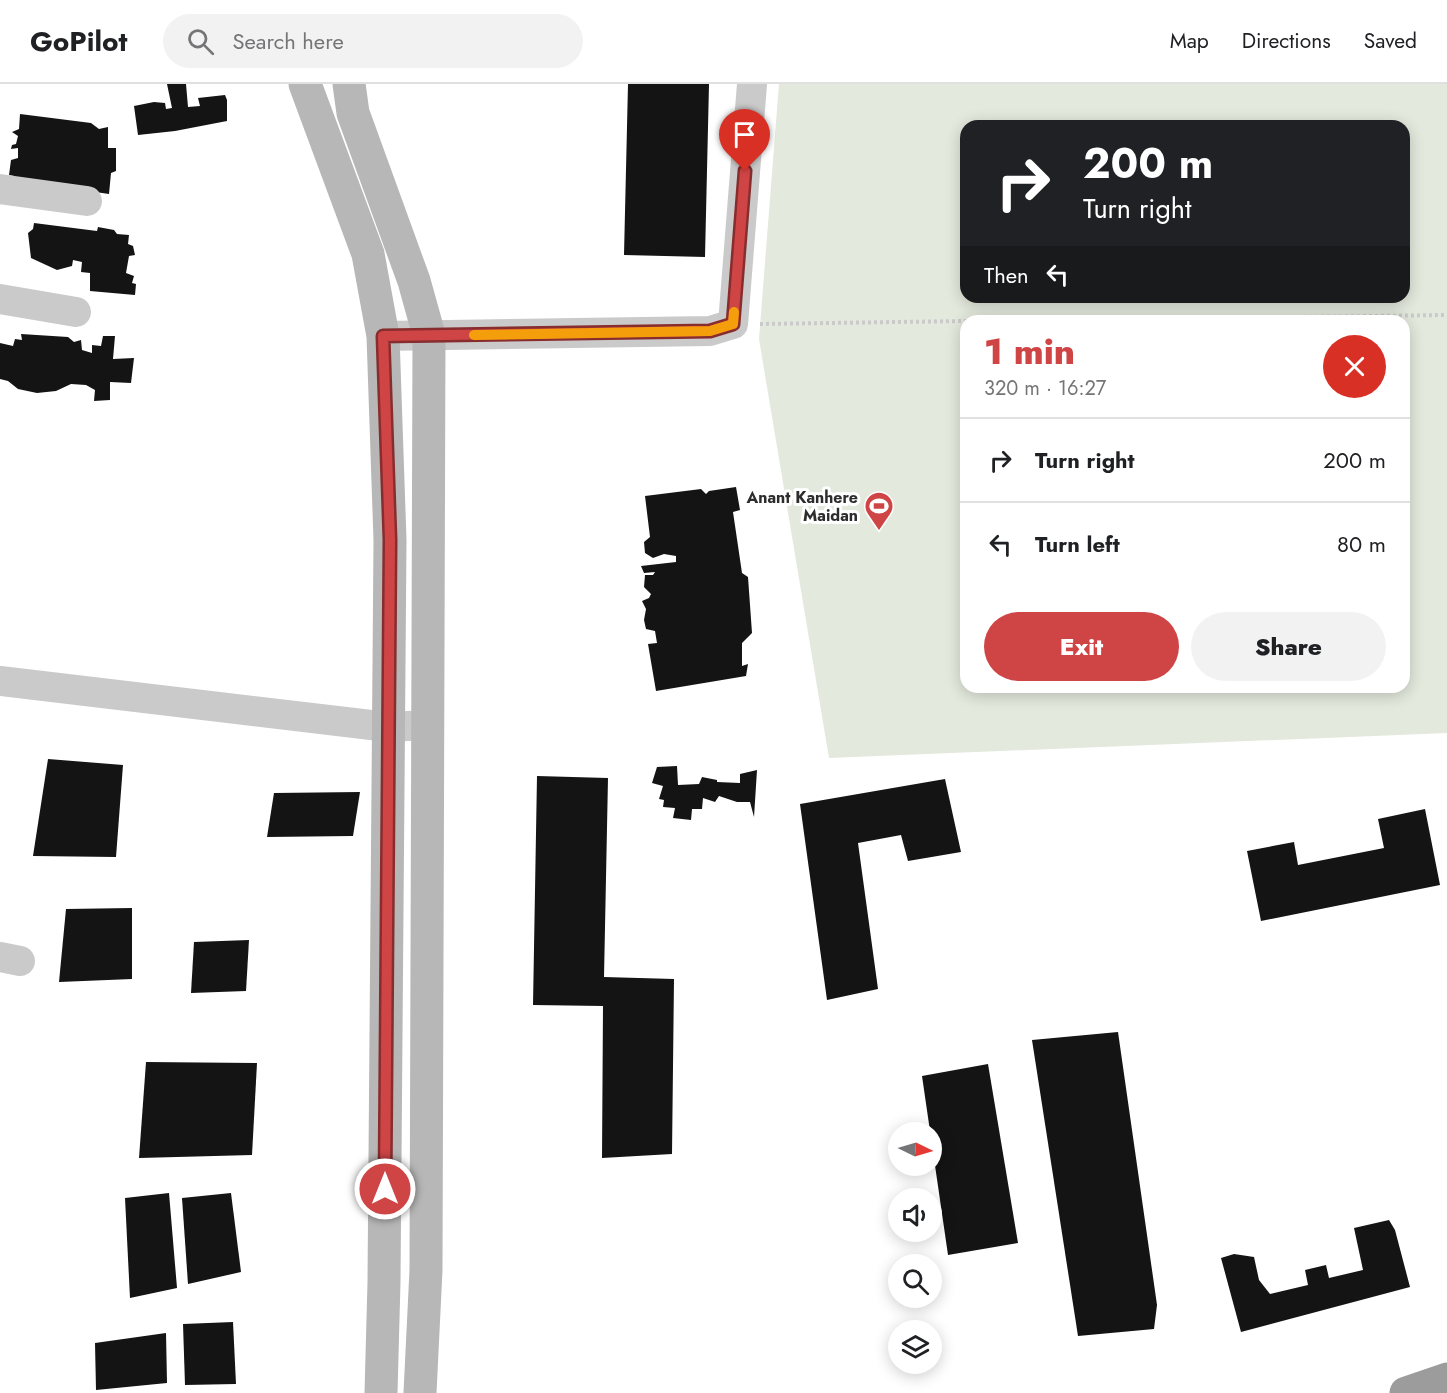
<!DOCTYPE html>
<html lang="en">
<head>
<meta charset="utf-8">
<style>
	body { margin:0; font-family:Jost,sans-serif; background:#f2f2f2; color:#202124; height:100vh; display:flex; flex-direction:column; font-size:22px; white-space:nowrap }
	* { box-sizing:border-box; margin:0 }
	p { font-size:20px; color:#757577 }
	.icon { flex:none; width:33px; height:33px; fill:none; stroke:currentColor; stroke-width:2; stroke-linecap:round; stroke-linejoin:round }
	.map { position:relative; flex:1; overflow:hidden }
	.panel { position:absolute; left:960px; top:231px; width:450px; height:378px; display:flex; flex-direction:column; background:#fff; border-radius:18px; box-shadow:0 3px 15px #0003 }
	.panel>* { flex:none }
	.top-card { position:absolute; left:960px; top:36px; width:450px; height:183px; border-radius:18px; box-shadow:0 3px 15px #0003; background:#202124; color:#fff; overflow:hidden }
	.needle { width:39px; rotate:95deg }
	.controls { position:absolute; left:888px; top:1038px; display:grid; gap:12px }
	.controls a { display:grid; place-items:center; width:54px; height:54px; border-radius:50%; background:#fff; box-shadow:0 3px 15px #0003; font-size:30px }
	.pin { position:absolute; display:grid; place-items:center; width:51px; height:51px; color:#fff; margin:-62px -26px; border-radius:50% 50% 50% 0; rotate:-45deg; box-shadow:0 0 6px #0007 }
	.pin .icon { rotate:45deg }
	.me { position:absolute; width:66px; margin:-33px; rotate:0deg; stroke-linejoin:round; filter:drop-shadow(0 0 4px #0008) }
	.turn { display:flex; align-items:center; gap:21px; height:126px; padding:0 24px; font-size:27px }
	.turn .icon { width:78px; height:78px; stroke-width:2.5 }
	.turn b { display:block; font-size:42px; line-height:51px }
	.then { display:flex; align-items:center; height:57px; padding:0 24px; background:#0003; gap:12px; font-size:22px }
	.round { display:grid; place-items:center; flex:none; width:63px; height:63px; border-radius:32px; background:#f2f2f2 }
	.summary { display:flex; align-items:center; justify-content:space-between; height:102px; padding:0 24px }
	h1 { font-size:36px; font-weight:800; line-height:45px; color:#cf4546 }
	.action { display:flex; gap:12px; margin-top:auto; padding:12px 24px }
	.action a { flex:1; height:69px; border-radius:36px; background:#cf4546; color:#fff; font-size:24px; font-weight:800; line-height:69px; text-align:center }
	.action a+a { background:#f2f2f2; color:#202124 }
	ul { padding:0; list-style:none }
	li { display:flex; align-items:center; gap:18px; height:84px; padding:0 24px; border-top:2px solid #e0e0e0 }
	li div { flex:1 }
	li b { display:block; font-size:22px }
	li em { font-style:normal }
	header { display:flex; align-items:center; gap:36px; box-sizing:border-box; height:84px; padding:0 30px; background:#fff; border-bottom:2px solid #e0e0e0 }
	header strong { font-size:28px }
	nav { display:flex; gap:33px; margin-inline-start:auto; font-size:21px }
	.search { width:420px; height:54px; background:#f2f2f2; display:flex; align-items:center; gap:15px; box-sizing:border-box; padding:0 21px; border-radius:33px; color:#757577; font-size:22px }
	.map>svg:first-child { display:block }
	.green { fill:#e3e9dd; fill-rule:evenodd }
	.building { fill:#141414 }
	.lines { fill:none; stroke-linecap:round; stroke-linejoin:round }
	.path { stroke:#cacaca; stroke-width:4; stroke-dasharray:3 3; stroke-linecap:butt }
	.minor { stroke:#cacaca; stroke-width:30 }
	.secondary { stroke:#b7b7b7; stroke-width:33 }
	.trunk { stroke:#9c9c9c; stroke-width:33 }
	.route-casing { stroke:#872d2e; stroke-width:15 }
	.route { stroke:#cf4546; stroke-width:10 }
	.slow { stroke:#f59e0b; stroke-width:10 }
	.labels { text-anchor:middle; stroke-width:6; stroke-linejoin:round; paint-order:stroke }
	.poi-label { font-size:16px; font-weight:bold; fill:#2d2d2d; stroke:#fff; text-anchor:end }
</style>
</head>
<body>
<header>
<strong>GoPilot</strong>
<div class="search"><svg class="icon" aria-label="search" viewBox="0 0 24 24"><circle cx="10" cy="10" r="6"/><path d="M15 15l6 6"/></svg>Search here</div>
<nav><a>Map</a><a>Directions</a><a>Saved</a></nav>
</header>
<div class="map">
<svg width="1447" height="1309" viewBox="0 0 1447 1309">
	<rect width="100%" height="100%" fill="#fff"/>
	<!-- green -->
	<path class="green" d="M779 0H1447V649L829 674 759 255ZM966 42H1404V213H966ZM966 237H1404V603H966Z"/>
	<!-- building -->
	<g class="building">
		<path d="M167 0H186L188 23 200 22 198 14 225 11 227 16V37L175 47 138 51 134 22 154 18 165 19 166 25 172 24Z"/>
		<path d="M628 0H709L705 173 624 171Z"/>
		<path d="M20 30 91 39 99 45 108 43V64H116V87L111 89 109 110 13 96 14 92 9 91 11 76 18 74V64L11 65 12 61 16 60 18 52 12 48 19 45Z"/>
		<path d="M34 139 97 147 98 143 114 146 117 150 129 151 128 160 133 162 135 171 129 172 126 189 134 192 132 199 136 200 135 211 90 207V189L81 188 82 178 73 176 72 182 57 186 31 174 28 149 33 145Z"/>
		<path d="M21 250 68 253 74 258 81 256 82 266 92 269V261L101 262 103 252H115L113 275 134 274 131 299 110 298V316L94 317 95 306 86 301 71 300 56 307 37 309 18 305 8 297 0 295V259L13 262 15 255 22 256Z"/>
		<path d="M736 403 740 426 733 428 742 489 748 493 752 549 742 559V582L748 580 746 592 656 607 648 560 657 559 655 547 646 545 644 536 646 525 642 517 649 514 651 510 644 503 645 491H653L655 488 644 489 641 482 676 478V472L664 470 653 474 645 469 644 458 650 453 645 412 701 405 706 410 709 407Z"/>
		<path d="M48 675 123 681 116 773 33 772Z"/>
		<path d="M677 682 678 701 699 700 702 693 717 696V698L740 699V690L757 686 754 733 750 718H737L719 712 715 718 703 714 702 725H692L691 736 673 734 675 724 663 723 664 716 659 715 663 702 652 699 657 683Z"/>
		<path d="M537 692 608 694 604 893 674 895 672 1070 602 1074 603 922 533 921Z"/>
		<path d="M945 695 961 768 908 777 901 751 858 759 878 905 827 916 800 720Z"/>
		<path d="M360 708 353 752 267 753 274 709Z"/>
		<path d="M1425 725 1440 801 1261 837 1247 767 1294 758 1298 781 1384 764 1378 735Z"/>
		<path d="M132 824V895L59 898 66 825Z"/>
		<path d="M249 856 246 907 191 909 194 858Z"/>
		<path d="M1118 948 1157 1221 1154 1245 1078 1252 1032 956Z"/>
		<path d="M146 978 257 979 252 1071 139 1074Z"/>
		<path d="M988 980 1018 1159 948 1171 922 992Z"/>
		<path d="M169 1109 177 1204 130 1214 125 1114Z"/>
		<path d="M231 1109 241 1188 188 1200 182 1114Z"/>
		<path d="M1389 1136 1395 1146 1410 1203 1241 1248 1221 1174 1234 1170 1254 1173 1259 1196 1270 1210 1308 1201 1305 1186 1326 1181 1329 1194 1363 1186 1354 1144Z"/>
		<path d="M233 1238 236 1300 185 1301 183 1240Z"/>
		<path d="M166 1249 167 1299 96 1306 95 1259Z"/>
	</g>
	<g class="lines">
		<!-- path -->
		<g class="path">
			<path d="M991 237 1447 231"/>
			<path d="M760 240 966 237"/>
		</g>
		<!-- minor -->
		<g class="minor">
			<path d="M0 105 87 117"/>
			<path d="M0 215 76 228"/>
			<path d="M383 252 710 247 733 240 752 0"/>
			<path d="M0 597 388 643 428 641"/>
			<path d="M0 873 20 877"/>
		</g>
		<!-- secondary -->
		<g class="secondary">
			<path d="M305 0 368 170 383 252 390 456 384 1198 381 1309"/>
			<path d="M349 0 353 29 414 197 429 251 426 1186 420 1309"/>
		</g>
		<!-- trunk -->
		<path class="trunk" d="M1406 1309 1447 1295"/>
	</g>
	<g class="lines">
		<!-- route casing -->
		<g class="route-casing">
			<path id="route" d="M385 1105 390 456 383 252 710 247 733 240 745 87"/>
		</g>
		<!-- route -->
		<use href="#route" class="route"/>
		<!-- slow -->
		<path class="slow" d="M474 251 710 247 733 240 734 228"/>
	</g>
	<!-- icons -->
	<defs>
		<g id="stadium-pin" transform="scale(1.5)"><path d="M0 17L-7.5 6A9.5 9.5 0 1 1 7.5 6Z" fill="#cf4546" stroke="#fff"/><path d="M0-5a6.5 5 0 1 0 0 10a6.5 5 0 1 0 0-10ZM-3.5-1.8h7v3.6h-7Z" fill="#fff"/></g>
	</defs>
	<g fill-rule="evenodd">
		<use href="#stadium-pin" x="879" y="422"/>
	</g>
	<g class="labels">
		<!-- poi labels -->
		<g class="poi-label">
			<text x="858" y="419">Anant Kanhere<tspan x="858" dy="18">Maidan</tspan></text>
		</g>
	</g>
</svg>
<div class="controls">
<a><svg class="needle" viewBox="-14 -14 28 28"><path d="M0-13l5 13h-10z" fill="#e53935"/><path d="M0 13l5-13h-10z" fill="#757577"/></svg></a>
<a><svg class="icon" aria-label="sound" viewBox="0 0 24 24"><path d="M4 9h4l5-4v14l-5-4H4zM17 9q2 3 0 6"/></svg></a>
<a><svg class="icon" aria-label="search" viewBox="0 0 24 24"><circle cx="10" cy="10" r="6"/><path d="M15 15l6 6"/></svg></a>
<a><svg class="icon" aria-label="layers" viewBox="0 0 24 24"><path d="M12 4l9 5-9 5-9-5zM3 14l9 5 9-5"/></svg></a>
</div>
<div class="pin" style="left:745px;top:87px;background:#d93025"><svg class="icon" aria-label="arrive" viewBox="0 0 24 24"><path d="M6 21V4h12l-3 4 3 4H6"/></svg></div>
<svg class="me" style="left:385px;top:1105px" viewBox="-20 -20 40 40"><circle r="17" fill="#cf4546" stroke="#fff" stroke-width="3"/><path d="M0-11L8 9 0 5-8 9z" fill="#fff"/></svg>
<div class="top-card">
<div class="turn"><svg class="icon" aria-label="right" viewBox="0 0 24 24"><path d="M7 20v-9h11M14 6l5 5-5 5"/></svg><div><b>200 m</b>Turn right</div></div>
<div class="then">Then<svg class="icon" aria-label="left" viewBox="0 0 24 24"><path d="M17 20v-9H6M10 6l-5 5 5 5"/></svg></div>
</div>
<section class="panel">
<div class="summary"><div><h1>1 min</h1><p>320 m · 16:27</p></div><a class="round" style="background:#d93025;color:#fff"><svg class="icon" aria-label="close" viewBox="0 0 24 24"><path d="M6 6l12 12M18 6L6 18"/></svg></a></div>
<ul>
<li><svg class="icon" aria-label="right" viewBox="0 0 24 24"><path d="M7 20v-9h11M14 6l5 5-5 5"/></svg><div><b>Turn right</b></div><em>200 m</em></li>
<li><svg class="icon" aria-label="left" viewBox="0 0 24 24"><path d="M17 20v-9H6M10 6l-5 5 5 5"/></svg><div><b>Turn left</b></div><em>80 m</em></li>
</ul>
<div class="action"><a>Exit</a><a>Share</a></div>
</section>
</div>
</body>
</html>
